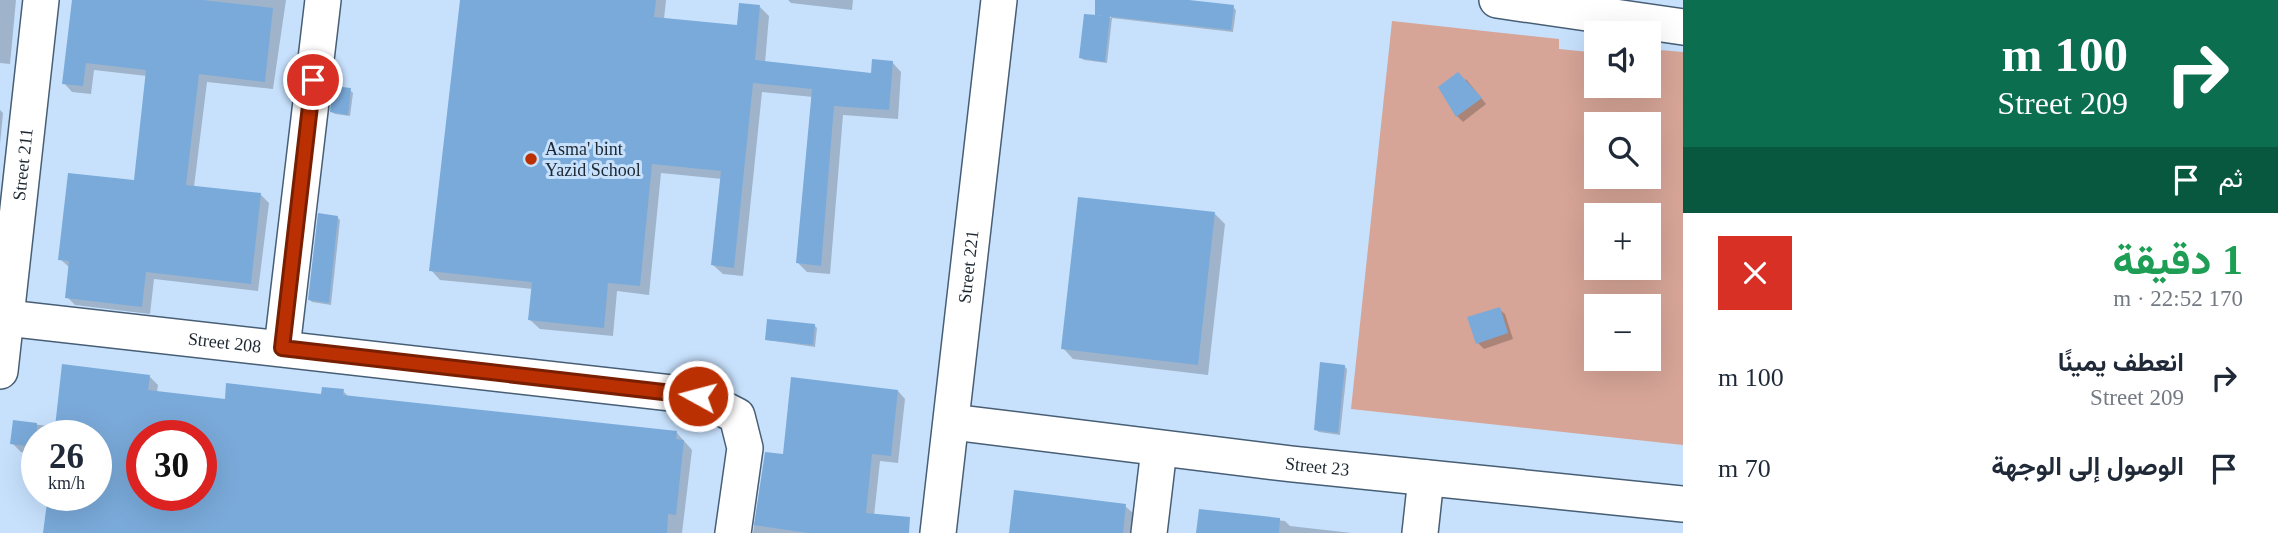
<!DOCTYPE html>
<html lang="ar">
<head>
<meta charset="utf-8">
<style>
	body { margin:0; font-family:"Times New Roman",Vazirmatn,serif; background:#f6f6f7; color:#1f2937; direction:rtl; height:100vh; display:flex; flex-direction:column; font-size:26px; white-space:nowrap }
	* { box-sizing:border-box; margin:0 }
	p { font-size:23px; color:#747a83 }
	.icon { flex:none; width:38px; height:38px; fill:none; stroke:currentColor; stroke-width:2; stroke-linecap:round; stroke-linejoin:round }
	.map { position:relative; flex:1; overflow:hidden; direction:ltr }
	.details { display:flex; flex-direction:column; background:#fff; width:595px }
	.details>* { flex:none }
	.guide { background:#0b6e4f; color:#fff; overflow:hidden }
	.controls { position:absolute; left:1584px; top:21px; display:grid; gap:14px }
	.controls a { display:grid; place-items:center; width:77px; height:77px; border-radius:0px; background:#fff; box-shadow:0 7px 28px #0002; font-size:35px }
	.speed { position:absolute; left:21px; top:420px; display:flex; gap:14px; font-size:35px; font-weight:700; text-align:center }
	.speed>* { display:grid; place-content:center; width:91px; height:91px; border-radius:50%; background:#fff; box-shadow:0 7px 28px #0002; line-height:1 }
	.speed small { font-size:18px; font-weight:400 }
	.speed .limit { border:10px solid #d22; background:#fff; color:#111 }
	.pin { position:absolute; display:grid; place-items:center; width:60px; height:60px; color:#fff; margin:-30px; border:4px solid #fff; border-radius:50%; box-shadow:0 2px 7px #0007 }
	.me { position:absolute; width:77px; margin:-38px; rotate:277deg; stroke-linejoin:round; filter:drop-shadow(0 0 5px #0008) }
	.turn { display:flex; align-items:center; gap:24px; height:147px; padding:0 35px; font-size:32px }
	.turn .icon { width:91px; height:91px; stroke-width:2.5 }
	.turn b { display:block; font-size:49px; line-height:60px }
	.then { display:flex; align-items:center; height:66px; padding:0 35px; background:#0003; gap:14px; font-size:26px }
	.round { display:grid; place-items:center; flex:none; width:74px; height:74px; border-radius:0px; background:#f6f6f7 }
	.head { display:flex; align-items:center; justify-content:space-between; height:119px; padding:0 35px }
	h1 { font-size:42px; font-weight:700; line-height:52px; color:#1e9e55 }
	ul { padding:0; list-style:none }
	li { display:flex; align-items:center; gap:21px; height:91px; padding:0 35px }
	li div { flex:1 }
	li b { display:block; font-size:26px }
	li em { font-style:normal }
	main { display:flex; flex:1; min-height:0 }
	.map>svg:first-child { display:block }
	.green { fill:#d6a597; fill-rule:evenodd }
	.shadow { fill:#0003; fill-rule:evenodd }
	.building { fill:#7aaada; fill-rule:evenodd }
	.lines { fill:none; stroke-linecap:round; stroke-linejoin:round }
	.minor-casing { stroke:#475e75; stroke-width:38 }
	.minor { stroke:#fff; stroke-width:35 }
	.route-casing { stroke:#791f01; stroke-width:18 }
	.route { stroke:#ba3002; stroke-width:12 }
	.poi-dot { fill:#ba3002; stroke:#c7e1fd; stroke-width:2.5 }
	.labels { text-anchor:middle; stroke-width:6; stroke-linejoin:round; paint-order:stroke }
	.poi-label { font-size:18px; fill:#1d2731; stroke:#c7e1fd; text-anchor:start }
	.street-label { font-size:18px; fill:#1d2731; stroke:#c7e1fd }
</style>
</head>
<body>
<main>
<section class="details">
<div class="guide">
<div class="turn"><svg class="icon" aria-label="right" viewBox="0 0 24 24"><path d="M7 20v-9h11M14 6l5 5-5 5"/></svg><div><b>100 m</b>Street 209</div></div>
<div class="then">ثم<svg class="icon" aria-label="arrive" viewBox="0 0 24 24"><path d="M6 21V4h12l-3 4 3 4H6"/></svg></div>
</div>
<div class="head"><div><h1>1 دقيقة</h1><p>170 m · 22:52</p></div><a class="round" style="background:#d93025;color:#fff"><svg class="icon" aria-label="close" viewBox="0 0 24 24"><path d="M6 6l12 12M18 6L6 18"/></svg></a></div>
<ul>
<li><svg class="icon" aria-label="right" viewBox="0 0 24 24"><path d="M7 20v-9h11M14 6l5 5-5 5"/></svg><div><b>انعطف يمينًا</b><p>Street 209</p></div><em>100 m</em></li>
<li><svg class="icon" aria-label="arrive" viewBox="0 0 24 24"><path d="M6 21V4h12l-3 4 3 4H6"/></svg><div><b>الوصول إلى الوجهة</b></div><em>70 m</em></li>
</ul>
</section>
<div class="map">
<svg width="1683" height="533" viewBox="0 0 1683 533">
	<rect width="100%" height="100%" fill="#c7e1fd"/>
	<!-- green -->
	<path class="green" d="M1392 21 1559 39V49L1589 52 1590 42 1596 43V86H1648L1649 49 1683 52V445L1351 409ZM1596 124H1648V177H1596ZM1596 215H1648V268H1596ZM1596 306H1648V359H1596Z"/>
	<!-- shadow -->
	<g class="shadow">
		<path d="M0 0H16L10 64 0 63Z"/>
		<path d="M73 0H286L273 89 207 82 194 187 261 195 269 203 258 291 154 279 150 314 75 305 67 297 69 267 60 259 135 182 147 76 94 70 91 94 72 92 64 83Z"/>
		<path d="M461 0H666L664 19 738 27 760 7 769 16 765 63 872 75 892 62 901 72 898 119 843 115 830 274 807 272 798 263 813 97 762 92 743 276 723 274 713 265 722 179 661 173 649 295 617 291 613 336 540 329 530 320 533 289 440 280 431 270Z"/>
		<path d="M788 0H853L852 10 791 3Z"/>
		<path d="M1113 0H1174L1233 7 1236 10 1233 32 1112 18 1107 63 1084 60 1081 58 1086 16 1111 18Z"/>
		<path d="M1466 79 1486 104 1463 122 1457 116Z"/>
		<path d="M350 90 353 93 350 116 335 114 332 112Z"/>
		<path d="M0 110 3 113 0 144Z"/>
		<path d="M1215 214 1225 224 1208 375 1073 359 1063 348Z"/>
		<path d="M337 217 340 220 331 305 312 302 310 300Z"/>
		<path d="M1499 309 1505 314 1513 339 1484 349 1478 343Z"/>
		<path d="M1596 309V327L1588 321Z"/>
		<path d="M814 325 817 328 815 347 767 340Z"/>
		<path d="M1344 366 1347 369 1340 435 1319 432 1316 430Z"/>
		<path d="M149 376 158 385 157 392 226 401 323 396 343 391 350 398 677 433 692 450 682 533H45L96 495V436H37V454L21 452 12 443 15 422 57 427ZM142 436H201V495H142Z"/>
		<path d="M898 391 905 399 898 463 880 461 874 516 884 533H753L766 454 785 456Z"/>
		<path d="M1125 506 1133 513 1130 533H1011Z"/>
		<path d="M1200 511 1285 521 1290 526 1352 533H1198Z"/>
	</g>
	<!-- building -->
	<g class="building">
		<path d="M72 0H202L273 8 265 82 199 74 186 185 261 193 251 284 146 272 142 307 65 298 69 261 58 260 68 173 134 180 146 70 86 63 83 86 62 84Z"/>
		<path d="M460 0H656L654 17 737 25 739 3 760 5 755 60 871 73 872 59 893 61 889 110 834 106 821 266 796 263 812 89 753 83 734 268 711 265 721 171 652 164 640 286 608 283 604 328 528 320 532 282 429 271Z"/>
		<path d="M1095 0H1189L1234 5 1231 30 1095 15Z"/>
		<path d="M1084 14 1110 16 1105 62 1079 58Z"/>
		<path d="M1458 72 1482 98 1456 117 1438 87Z"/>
		<path d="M333 86 351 88 348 115 330 112Z"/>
		<path d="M1078 197 1215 212 1198 365 1061 349Z"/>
		<path d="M318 213 338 216 329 303 308 300Z"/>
		<path d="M1500 307 1508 333 1476 344 1467 317Z"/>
		<path d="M767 319 815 324 813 345 765 340Z"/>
		<path d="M1320 362 1345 365 1338 433 1314 430Z"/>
		<path d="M62 364 150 375 148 390 225 399 226 383 321 394 322 387 344 389 343 395 677 431 676 439 684 440 676 515 668 514 667 533H43L48 495H96V436H54ZM142 436H201V495H136Z"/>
		<path d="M791 377 898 390 891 456 872 454 866 513 910 517 909 533H808L754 525 765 452 783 454Z"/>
		<path d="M13 420 37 423V447L10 444Z"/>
		<path d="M1014 490 1126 504 1123 533H1009Z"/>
		<path d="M1199 509 1280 518 1279 533H1196Z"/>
	</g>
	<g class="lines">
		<!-- minor casing -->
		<g class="minor-casing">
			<g id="minor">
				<path d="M1497 0 1683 27"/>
				<path id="s1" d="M7 318 698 396 737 416 745 448 733 533"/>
				<path d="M282 348 323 0"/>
				<path id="s2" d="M0 371 41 0"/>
				<path id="s3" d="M952 422 1292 464 1683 504"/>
				<path id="s4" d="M938 533 999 0"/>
				<path d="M1149 533 1159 449"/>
				<path d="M1420 533 1426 478"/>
			</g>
		</g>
		<!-- minor -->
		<use href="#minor" class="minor"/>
	</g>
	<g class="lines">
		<!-- route casing -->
		<g class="route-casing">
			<path id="route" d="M313 80 282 348 698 396"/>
		</g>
		<!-- route -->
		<use href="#route" class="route"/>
	</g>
	<!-- markers -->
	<circle class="poi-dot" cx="531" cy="159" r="7"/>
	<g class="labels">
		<!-- poi labels -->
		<g class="poi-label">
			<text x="545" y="155">Asma' bint<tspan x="545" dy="21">Yazid School</tspan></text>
		</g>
		<!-- street labels -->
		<g class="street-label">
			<text dy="6" stroke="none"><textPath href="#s2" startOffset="208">Street 211</textPath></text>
			<text dy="6" stroke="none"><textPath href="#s4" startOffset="268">Street 221</textPath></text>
			<text dy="6" stroke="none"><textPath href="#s1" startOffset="219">Street 208</textPath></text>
			<text dy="6" stroke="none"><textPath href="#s3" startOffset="368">Street 23</textPath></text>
		</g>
	</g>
</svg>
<div class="controls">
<a><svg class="icon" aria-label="sound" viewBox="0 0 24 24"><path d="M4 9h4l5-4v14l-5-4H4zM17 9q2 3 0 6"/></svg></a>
<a><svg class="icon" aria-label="search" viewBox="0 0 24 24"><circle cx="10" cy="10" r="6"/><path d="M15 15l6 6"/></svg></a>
<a>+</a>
<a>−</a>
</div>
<div class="speed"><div>26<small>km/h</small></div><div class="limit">30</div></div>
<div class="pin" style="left:313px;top:80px;background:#d93025"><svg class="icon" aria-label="arrive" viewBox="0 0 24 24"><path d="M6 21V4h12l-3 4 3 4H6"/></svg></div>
<svg class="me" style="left:698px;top:396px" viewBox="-20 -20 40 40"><circle r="17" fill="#ba3002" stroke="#fff" stroke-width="3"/><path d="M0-11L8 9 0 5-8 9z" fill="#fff"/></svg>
</div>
</main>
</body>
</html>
